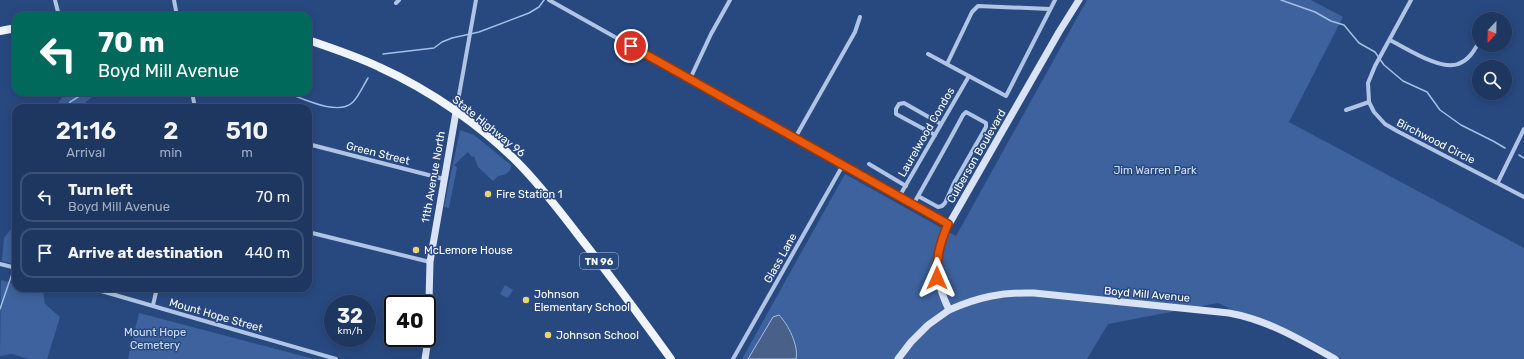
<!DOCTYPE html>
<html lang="en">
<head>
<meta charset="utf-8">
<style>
	body { margin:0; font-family:Rubik,sans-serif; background:#263f66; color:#f1f3f6; height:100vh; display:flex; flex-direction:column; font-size:15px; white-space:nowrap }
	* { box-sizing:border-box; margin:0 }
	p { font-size:13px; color:#a1acbd }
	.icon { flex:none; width:22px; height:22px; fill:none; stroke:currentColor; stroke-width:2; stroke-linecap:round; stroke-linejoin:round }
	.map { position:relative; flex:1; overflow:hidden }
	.sheet { position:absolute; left:12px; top:104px; width:300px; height:188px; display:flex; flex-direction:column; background:#1e3760; border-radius:12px; box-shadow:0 2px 10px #0003,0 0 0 1px #3c5175 }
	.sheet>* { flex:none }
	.banner { position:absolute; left:12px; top:12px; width:300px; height:84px; border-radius:12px; box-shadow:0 2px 10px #0003,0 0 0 1px #3c5175; background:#00695c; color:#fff; overflow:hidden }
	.needle { width:26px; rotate:202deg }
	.buttons { position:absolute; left:1472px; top:12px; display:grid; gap:8px }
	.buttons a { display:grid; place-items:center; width:40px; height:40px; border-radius:50%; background:#1e3760; box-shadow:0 2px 10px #0003,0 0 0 1px #3c5175; font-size:20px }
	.speed { position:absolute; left:324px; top:295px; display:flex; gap:8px; font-size:20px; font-weight:700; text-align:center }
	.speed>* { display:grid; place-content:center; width:52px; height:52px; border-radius:50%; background:#1e3760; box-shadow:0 2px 10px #0003,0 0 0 1px #3c5175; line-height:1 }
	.speed small { font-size:10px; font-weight:400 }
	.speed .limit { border:2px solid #111; border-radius:6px; background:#fff; color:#111 }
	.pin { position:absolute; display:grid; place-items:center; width:34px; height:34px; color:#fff; margin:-17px; border:2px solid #fff; border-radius:50%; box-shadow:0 1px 4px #0007 }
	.me { position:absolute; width:44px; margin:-22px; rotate:0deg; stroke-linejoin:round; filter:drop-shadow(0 0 3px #0008) }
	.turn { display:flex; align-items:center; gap:14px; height:84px; padding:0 20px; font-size:18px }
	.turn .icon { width:52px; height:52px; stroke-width:2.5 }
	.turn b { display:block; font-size:28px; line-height:34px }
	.eta { display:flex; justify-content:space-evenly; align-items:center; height:68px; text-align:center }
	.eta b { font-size:24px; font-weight:600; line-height:28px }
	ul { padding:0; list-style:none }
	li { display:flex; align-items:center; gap:12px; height:50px; margin:0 8px 6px; padding:0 12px; border:2px solid #3c5175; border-radius:12px }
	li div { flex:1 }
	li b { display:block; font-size:15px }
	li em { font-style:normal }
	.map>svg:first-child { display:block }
	.green { fill:#3d629d }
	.water { fill:#496088; stroke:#a4bfe6 }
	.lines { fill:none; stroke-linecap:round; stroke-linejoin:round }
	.stream { stroke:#a4bfe6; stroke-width:1.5 }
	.street { stroke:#b0c5e5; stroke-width:4 }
	.secondary { stroke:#d9e3f5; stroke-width:7 }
	.primary { stroke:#f0f4fd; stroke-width:8 }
	.route-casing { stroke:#983908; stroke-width:10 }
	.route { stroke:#ea580c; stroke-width:7 }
	.poi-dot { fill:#edd276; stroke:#284980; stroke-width:1.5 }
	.labels { text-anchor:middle; stroke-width:3; stroke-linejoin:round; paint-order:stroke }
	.shield { fill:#284980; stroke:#bec8d9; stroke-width:1 }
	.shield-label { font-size:10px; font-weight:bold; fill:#fff }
	.street-label { font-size:11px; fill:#fff; stroke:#284980 }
	.park-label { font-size:11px; fill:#d2e0f5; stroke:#284980 }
	.poi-label { font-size:11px; fill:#fff; stroke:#284980; text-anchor:start }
</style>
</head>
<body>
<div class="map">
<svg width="1524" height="359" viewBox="0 0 1524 359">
	<rect width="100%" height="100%" fill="#284980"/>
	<!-- green -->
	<g class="green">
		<path d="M1087 0H1311L1343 17 1289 122 1524 248V359H1334L1218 303 1108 324 1087 359H742L845 174 956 236Z"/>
		<path d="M66 92H98L86 102 84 108H58V103Z"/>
		<path d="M460 130 474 135 511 165C512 172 504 176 498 176L493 181 478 167 474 156 472 157 468 152 454 165 457 167 449 208 444 207Z"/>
		<path d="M16 223V265L2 261 4 238Z"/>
		<path d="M1 280 16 284V288H36L43 290 45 304 60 317 47 359H29L12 354 0 356Z"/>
		<path d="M505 285 513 290 508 298 500 294Z"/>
		<path d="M139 313 314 359H128Z"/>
	</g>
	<!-- water -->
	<path class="water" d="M779 315C788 324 799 346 796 359H748L773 317Z"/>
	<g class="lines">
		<!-- stream -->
		<g class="stream">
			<path d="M1281 0 1315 12 1331 21 1344 25 1359 43 1375 52 1384 65 1403 81 1427 92 1440 110 1461 125 1493 141 1505 148"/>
			<path d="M383 54 434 48 442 42 452 38 479 32 529 13 539 7 544 0"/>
			<path d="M285 92C302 98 338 117 353 102 359 96 363 86 368 78"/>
			<path d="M68 108 70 102 86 92"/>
			<path d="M1519 155 1524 158"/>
			<path d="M0 309 16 262"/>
		</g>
		<!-- street -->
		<g class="street">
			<path d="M55 0 59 16"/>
			<path d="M174 0 177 16"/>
			<path d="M549 0 948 224"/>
			<path d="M1411 0 1375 66 1368 83 1369 102 1374 112 1385 124 1397 131 1524 197"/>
			<path d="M396 3 399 0"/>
			<path d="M1492 19 1495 15"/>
			<path d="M1390 40C1406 48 1441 71 1458 64 1469 60 1474 51 1479 42"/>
			<path d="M928 54 1006 96 1055 0"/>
			<path d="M947 64 972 12 978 6 1050 9"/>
			<path d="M690 79 711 34 730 0"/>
			<path d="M192 92 195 108"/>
			<path d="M1346 110 1369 102"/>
			<path d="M456 112 476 0"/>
			<path d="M935 135 896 114V109L899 104 904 103 941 124"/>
			<path d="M795 138 855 32 860 17"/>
			<path d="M308 144 444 179"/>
			<path d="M869 164 906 186"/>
			<path d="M1498 182 1524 129"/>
			<path d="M899 197 969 76"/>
			<path d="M913 205C930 175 947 145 963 115L966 112 986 123V127L954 183 945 203 942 206 938 207 918 196"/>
			<path d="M308 232 430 262"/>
			<path d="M0 264 16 268"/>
			<path d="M91 288 336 359"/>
			<path d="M153 305 157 288"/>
			<path d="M733 359 843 165"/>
		</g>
		<!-- secondary -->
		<g class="secondary">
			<path d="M949 310C978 297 1002 292 1034 293L1229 313C1268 320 1301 340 1335 359"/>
			<path d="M425 359 428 340 430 262 456 112"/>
			<path d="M898 359 911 342 928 325 949 310C935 279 932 265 944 233L1059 32 1079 0"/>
		</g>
		<!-- primary -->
		<g class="primary">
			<path d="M135 16H185"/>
			<path d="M0 31 16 28"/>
			<path d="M308 40C332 48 356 56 379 67 430 90 484 127 522 167 544 190 563 215 582 240 613 279 642 319 671 359"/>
		</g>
	</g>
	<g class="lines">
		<!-- route casing -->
		<g class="route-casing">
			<path id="route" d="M631 46 948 224C940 243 936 258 937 278"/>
		</g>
		<!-- route -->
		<use href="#route" class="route"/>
	</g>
	<!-- markers -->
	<g class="poi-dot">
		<circle cx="488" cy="194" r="4"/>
		<circle cx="416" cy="250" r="4"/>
		<circle cx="526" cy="300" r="4"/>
		<circle cx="548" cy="335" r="4"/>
	</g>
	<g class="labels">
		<!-- shield labels -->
		<rect class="shield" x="580" y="253" width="38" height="16" rx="3"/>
		<g class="shield-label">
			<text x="599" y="265">TN 96</text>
		</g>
		<!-- street labels -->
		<g class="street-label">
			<text transform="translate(489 126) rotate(39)" y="4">State Highway 96</text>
			<text transform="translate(926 132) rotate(-60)" y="4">Laurelwood Condos</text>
			<text transform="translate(1436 141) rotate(27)" y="4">Birchwood Circle</text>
			<text transform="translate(378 153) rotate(14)" y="4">Green Street</text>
			<text transform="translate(976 156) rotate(-60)" y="4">Culberson Boulevard</text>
			<text transform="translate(433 177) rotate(-80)" y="4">11th Avenue North</text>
			<text transform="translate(780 258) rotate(-61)" y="4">Glass Lane</text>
			<text transform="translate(1147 294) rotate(5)" y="4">Boyd Mill Avenue</text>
			<text transform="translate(216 315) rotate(16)" y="4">Mount Hope Street</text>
		</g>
		<!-- park labels -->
		<g class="park-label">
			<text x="1155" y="174">Jim Warren Park</text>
			<text x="155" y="336">Mount Hope<tspan x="155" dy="13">Cemetery</tspan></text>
		</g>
		<!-- poi labels -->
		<g class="poi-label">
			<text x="496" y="198">Fire Station 1</text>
			<text x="424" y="254">McLemore House</text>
			<text x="534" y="298">Johnson<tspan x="534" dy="13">Elementary School</tspan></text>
			<text x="556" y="339">Johnson School</text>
		</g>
	</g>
</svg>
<div class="buttons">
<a><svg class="needle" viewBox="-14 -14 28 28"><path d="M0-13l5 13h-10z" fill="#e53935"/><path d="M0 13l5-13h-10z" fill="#a1acbd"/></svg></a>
<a><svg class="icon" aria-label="search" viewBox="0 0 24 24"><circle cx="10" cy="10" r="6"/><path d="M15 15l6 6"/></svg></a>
</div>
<div class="speed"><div>32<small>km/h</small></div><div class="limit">40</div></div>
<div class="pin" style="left:631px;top:46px;background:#d93025"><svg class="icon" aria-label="arrive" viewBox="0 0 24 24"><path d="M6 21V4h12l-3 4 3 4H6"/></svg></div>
<svg class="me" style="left:937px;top:278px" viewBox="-20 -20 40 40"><path d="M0-17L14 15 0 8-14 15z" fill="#ea580c" stroke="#fff" stroke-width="4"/></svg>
<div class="banner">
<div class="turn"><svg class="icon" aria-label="left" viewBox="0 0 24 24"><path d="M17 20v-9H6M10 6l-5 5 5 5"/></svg><div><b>70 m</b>Boyd Mill Avenue</div></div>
</div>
<section class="sheet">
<div class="eta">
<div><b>21:16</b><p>Arrival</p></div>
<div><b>2</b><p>min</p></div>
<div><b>510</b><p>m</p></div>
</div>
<ul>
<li><svg class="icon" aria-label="left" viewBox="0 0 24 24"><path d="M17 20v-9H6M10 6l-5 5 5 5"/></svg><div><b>Turn left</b><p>Boyd Mill Avenue</p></div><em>70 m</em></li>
<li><svg class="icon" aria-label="arrive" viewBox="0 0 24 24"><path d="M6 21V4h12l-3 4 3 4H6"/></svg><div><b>Arrive at destination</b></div><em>440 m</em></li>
</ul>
</section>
</div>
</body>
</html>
